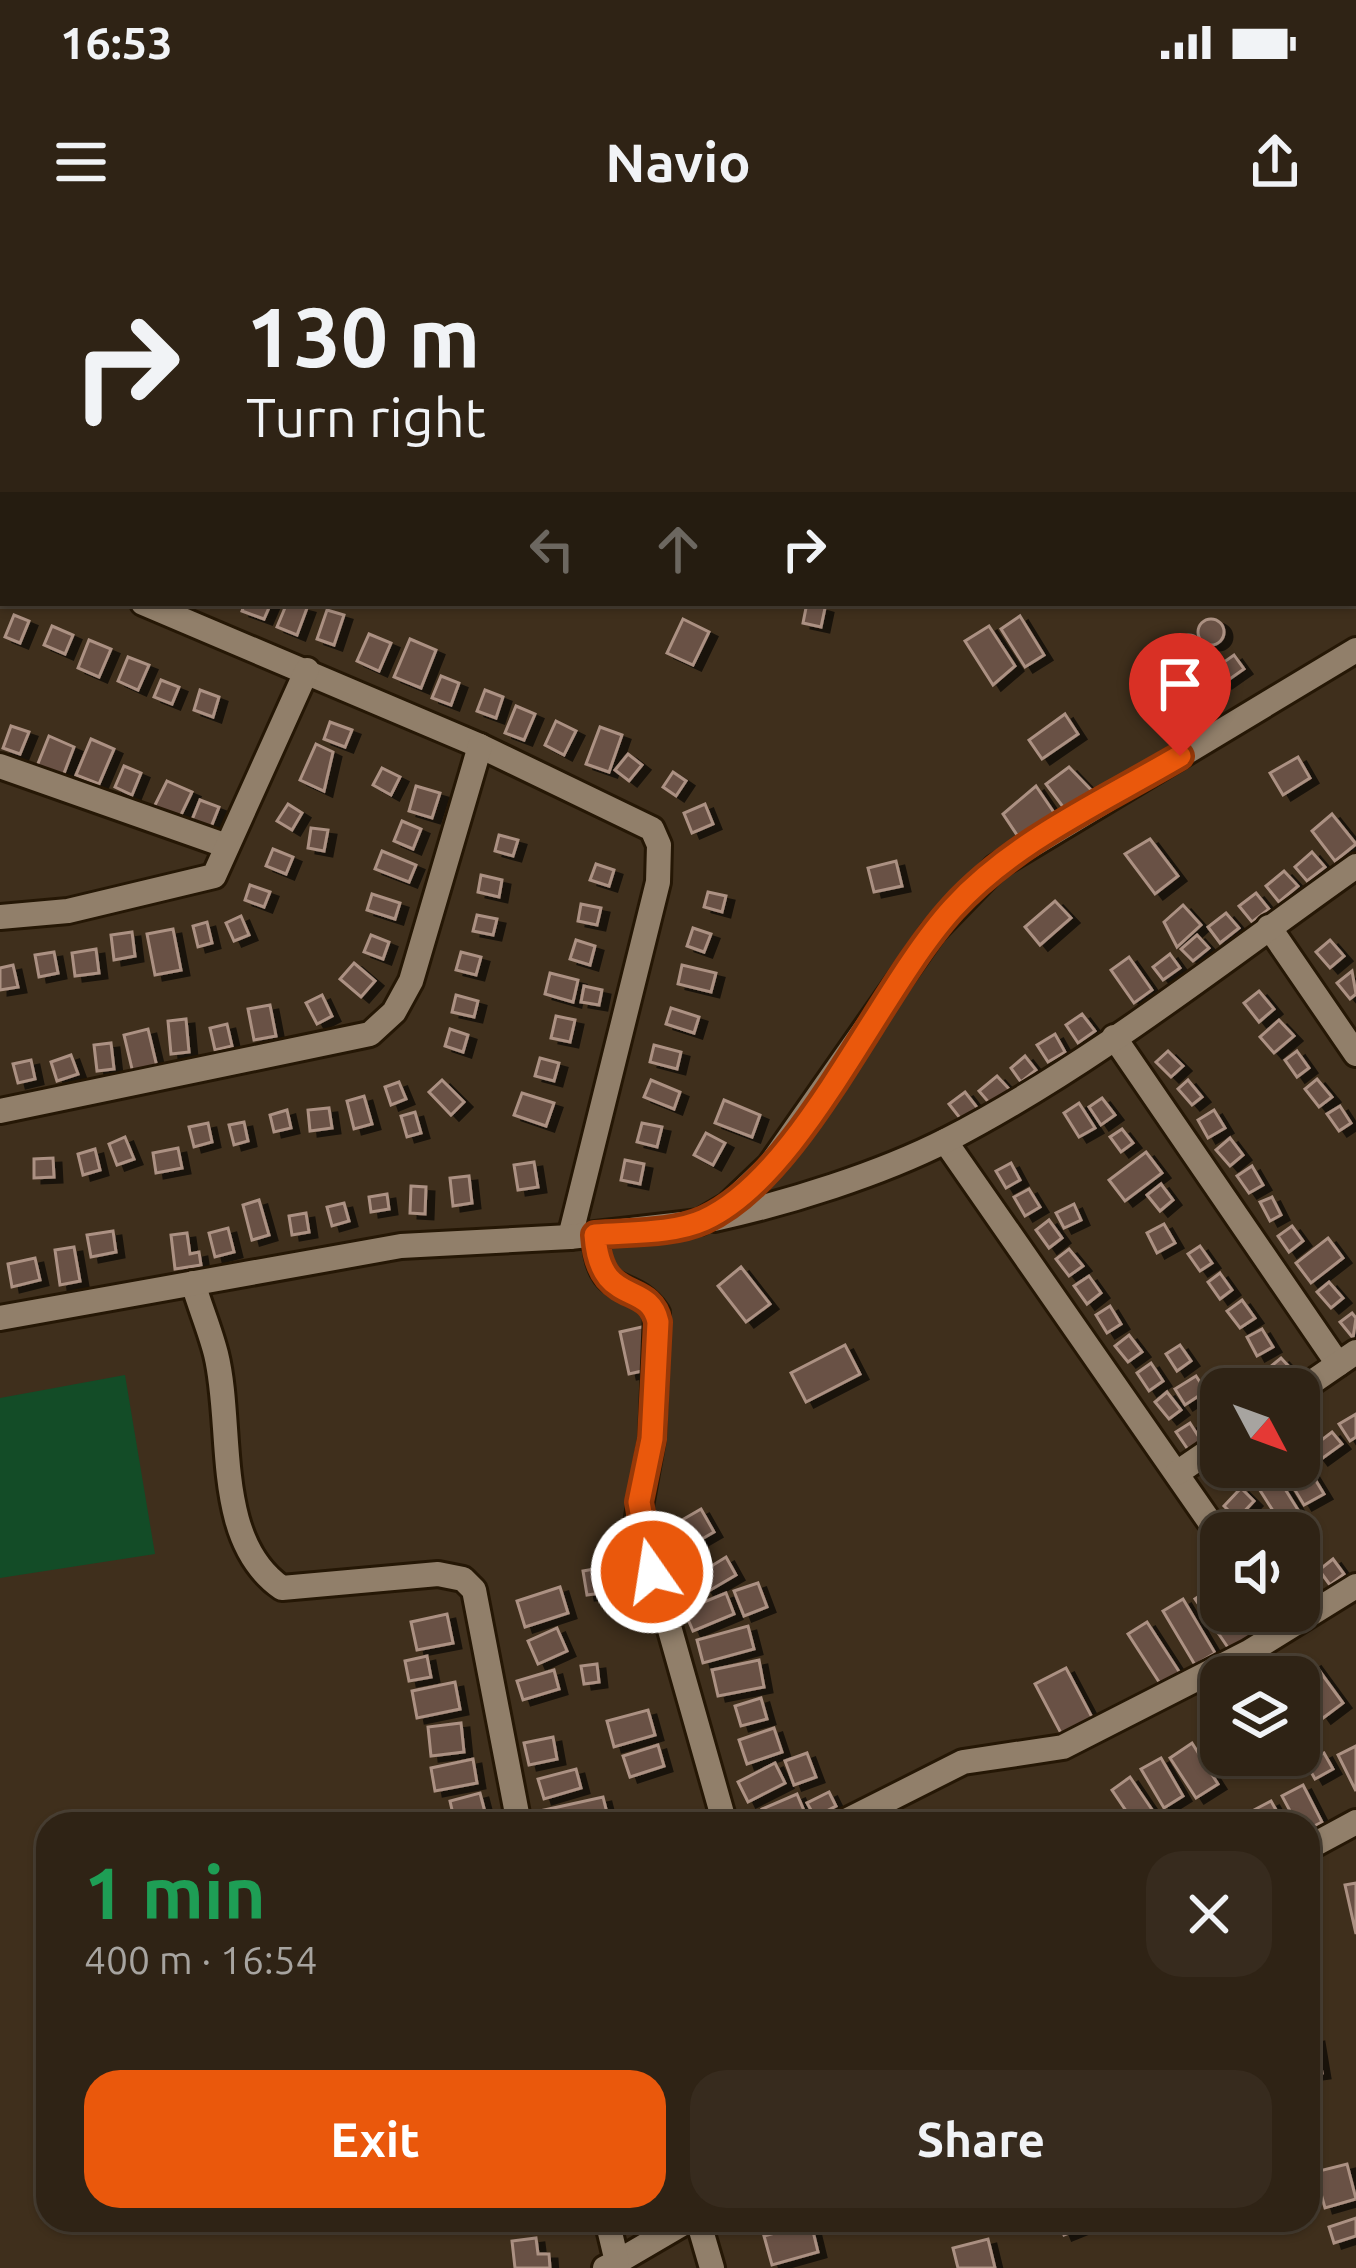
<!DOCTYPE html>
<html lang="en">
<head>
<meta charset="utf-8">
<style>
	body { margin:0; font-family:Ubuntu,sans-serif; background:#372b1e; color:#f1f3f6; height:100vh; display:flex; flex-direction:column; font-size:45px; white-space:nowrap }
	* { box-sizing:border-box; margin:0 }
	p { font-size:39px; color:#a7a4a0 }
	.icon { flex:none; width:66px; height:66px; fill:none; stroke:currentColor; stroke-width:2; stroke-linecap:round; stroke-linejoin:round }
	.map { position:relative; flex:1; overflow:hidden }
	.panel { position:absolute; left:36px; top:1572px; width:1284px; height:420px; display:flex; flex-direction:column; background:#2f2315; border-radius:36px; box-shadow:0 3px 9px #0004,0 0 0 3px #4a4034 }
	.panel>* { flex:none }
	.top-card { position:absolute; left:0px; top:0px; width:1356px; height:366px; box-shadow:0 3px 9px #0004,0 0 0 3px #4a4034; background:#2f2315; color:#f1f3f6; overflow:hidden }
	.needle { width:78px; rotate:131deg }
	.tools { position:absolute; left:1200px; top:1128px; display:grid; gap:24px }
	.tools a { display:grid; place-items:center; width:120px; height:120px; border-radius:24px; background:#2f2315; box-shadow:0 3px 9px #0004,0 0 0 3px #4a4034; font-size:60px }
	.pin { position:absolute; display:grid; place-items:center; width:102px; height:102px; color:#fff; margin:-123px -51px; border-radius:50% 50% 50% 0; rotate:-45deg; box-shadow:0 0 12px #0007 }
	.pin .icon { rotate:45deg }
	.me { position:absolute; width:132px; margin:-66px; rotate:347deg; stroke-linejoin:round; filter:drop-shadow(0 0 9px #0008) }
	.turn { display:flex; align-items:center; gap:42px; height:252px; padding:0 48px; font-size:54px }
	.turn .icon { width:156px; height:156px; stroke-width:2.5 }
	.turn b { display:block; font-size:84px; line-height:102px }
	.lanes { display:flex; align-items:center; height:114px; padding:0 48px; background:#0003; justify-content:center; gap:60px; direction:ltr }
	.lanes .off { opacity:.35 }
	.round { display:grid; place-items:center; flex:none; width:126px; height:126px; border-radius:36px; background:#372b1e }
	.summary { display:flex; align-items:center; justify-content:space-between; height:204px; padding:0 48px }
	h1 { font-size:72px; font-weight:600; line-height:90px; color:#1e9e55 }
	.button { display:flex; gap:24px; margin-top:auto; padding:24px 48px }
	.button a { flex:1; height:138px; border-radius:36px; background:#ea580c; color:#fff; font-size:48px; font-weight:600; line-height:138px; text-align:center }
	.button a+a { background:#372b1e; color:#f1f3f6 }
	.status { display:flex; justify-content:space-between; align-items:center; height:84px; padding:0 60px; background:#2f2315; direction:ltr }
	.status svg { height:33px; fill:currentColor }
	header { display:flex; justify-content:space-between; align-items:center; height:156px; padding:0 48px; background:#2f2315; font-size:54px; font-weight:600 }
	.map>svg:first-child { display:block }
	.park { fill:#134c27 }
	.building { fill:#695144; stroke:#ac9183; stroke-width:3; filter:url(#shadow) }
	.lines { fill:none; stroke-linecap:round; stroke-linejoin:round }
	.minor-casing { stroke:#251705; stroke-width:30 }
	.minor { stroke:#917f6a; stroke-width:24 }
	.route-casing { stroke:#983908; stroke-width:30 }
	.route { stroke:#ea580c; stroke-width:21 }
</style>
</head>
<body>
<div class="status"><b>16:53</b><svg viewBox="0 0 49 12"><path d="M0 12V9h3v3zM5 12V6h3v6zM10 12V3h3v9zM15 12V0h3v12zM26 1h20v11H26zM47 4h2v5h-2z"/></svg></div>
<header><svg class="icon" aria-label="menu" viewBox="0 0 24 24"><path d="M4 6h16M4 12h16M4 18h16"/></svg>Navio<svg class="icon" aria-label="share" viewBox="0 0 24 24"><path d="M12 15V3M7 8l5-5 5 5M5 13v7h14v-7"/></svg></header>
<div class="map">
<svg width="1356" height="2028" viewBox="0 0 1356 2028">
	<defs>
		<filter id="shadow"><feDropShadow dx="8" dy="5" stdDeviation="0" flood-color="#0009"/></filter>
	</defs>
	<rect width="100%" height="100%" fill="#3f2f1c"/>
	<!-- park -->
	<path class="park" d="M125 1135 155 1314 0 1338V1158Z"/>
	<!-- building -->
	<g class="building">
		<path d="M245 363H271L264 379 242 371Z"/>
		<path d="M287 363 307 368 297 395 277 387Z"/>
		<path d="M807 363 825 368 821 387 803 383Z"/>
		<path d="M327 370 344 375 334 405 317 399Z"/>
		<path d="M14 375 29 381 20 403 5 397Z"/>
		<path d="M1020 376 1044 415 1025 427 1001 389Z"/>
		<circle cx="1211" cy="392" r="13"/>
		<path d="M683 379 709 392 693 425 667 413Z"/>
		<path d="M52 386 73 395 65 414 44 405Z"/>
		<path d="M989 386 1015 426 993 445 965 401Z"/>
		<path d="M369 394 391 403 379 431 357 421Z"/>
		<circle cx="1189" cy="407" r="12"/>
		<path d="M410 399 436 410 421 448 394 437Z"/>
		<path d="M89 400 111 409 99 437 78 428Z"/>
		<circle cx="1167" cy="423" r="13"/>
		<path d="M1234 415 1244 429 1224 443 1214 429Z"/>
		<path d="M128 417 149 425 138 450 118 441Z"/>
		<path d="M441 436 459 443 451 465 432 458Z"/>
		<path d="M161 440 179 447 172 464 154 457Z"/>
		<path d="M200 450 219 457 213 477 194 470Z"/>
		<path d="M485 450 503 457 496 478 477 471Z"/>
		<path d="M516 466 535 474 524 500 505 493Z"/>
		<path d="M1065 474 1078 494 1042 519 1029 500Z"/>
		<path d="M556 481 576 491 564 515 545 505Z"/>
		<path d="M330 482 352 490 345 507 324 499Z"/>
		<path d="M11 486 29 492 20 514 3 508Z"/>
		<path d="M600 487 622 495 609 532 586 524Z"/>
		<path d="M49 496 74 507 63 536 37 526Z"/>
		<path d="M91 499 114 509 99 544 76 535Z"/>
		<path d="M316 504 333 512 324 551 300 540Z"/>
		<path d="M628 514 642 525 629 541 615 530Z"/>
		<path d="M1298 517 1310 538 1283 555 1270 533Z"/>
		<path d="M124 526 141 533 132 555 115 547Z"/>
		<path d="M1069 527 1096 555 1069 575 1046 544Z"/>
		<path d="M382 528 400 537 391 555 373 545Z"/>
		<path d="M673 532 686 541 676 556 663 547Z"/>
		<path d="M167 541 192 552 179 579 154 567Z"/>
		<path d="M416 546 440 553 432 578 409 571Z"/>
		<path d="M1036 546 1055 574 1019 598 1003 574Z"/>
		<path d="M200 560 219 567 211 587 192 580Z"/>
		<path d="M288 564 302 573 292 590 277 581Z"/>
		<path d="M705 564 713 584 692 593 684 573Z"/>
		<path d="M1332 574 1356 604 1335 621 1312 591Z"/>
		<path d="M402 581 421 589 413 609 394 601Z"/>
		<path d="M311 588 328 590 324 611 308 608Z"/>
		<path d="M499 595 518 600 513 616 495 611Z"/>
		<path d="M1150 599 1178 636 1155 654 1125 614Z"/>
		<path d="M273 609 293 617 286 634 266 626Z"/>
		<path d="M382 611 416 625 409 642 375 629Z"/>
		<path d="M1312 612 1325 627 1307 641 1295 627Z"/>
		<path d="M896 621 902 646 874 652 868 628Z"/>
		<path d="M596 624 614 630 609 646 590 640Z"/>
		<path d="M1284 631 1298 646 1279 662 1266 646Z"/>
		<path d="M481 635 502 640 499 657 478 652Z"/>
		<path d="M250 645 270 652 264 667 245 660Z"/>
		<path d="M708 652 726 656 722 672 704 667Z"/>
		<path d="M1256 653 1269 669 1252 682 1239 666Z"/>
		<path d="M372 654 400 663 395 679 367 670Z"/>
		<path d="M1055 661 1071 678 1040 705 1025 687Z"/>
		<path d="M581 664 601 668 597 685 578 681Z"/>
		<path d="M1183 665 1201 685 1177 707 1164 682Z"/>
		<path d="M1226 673 1239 688 1220 703 1208 687Z"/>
		<path d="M477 675 497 679 493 695 473 691Z"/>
		<path d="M241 676 249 695 234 701 226 683Z"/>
		<path d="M207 682 212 703 198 707 193 686Z"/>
		<path d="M693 688 711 694 704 712 687 706Z"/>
		<path d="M173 689 181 730 155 735 147 694Z"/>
		<path d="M132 692 135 716 114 720 111 695Z"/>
		<path d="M371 695 389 702 383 719 364 712Z"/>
		<path d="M1197 695 1209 708 1193 721 1181 709Z"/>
		<path d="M576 700 595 706 590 725 570 719Z"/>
		<path d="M1330 700 1344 716 1330 728 1316 712Z"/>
		<path d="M96 709 99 733 75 736 72 713Z"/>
		<path d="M54 712 58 733 39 737 35 715Z"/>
		<path d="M461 712 481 717 476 735 456 730Z"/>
		<path d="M1170 714 1180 728 1163 740 1153 727Z"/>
		<path d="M1129 717 1152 750 1134 763 1111 730Z"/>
		<path d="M354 723 375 741 361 757 340 739Z"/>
		<path d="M13 725 18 747 0 750V728Z"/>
		<path d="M682 725 716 733 711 752 678 744Z"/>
		<path d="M1352 731 1356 754 1350 759 1337 743Z"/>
		<path d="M550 733 578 740 573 762 545 754Z"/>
		<path d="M584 746 602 750 599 765 581 762Z"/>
		<path d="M1259 751 1274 769 1259 782 1244 763Z"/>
		<path d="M322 755 332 776 317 784 306 763Z"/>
		<path d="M456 755 478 761 474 777 452 772Z"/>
		<path d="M270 765 276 796 254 800 248 769Z"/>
		<path d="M671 768 699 777 694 793 666 784Z"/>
		<path d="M1082 774 1095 791 1078 803 1066 785Z"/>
		<path d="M556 776 575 780 570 802 551 798Z"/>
		<path d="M186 779 189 812 171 814 168 781Z"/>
		<path d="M1279 780 1294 796 1274 813 1260 797Z"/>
		<path d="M227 784 232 806 215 810 210 788Z"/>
		<path d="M148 789 157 827 133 833 124 795Z"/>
		<path d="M450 789 468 795 463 812 445 806Z"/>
		<path d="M1055 794 1065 812 1048 822 1037 805Z"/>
		<path d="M111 803 114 829 97 831 94 805Z"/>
		<path d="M654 805 681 812 677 829 650 822Z"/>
		<path d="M1168 811 1183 826 1171 837 1156 822Z"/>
		<path d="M1297 811 1309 828 1297 837 1285 820Z"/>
		<path d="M71 815 78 834 57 841 51 822Z"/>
		<path d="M1025 816 1036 830 1021 842 1011 828Z"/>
		<path d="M540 818 559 823 554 841 535 836Z"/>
		<path d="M31 820 35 839 18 843 13 824Z"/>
		<path d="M997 836 1010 850 991 865 979 851Z"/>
		<path d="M1317 839 1332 857 1319 867 1305 849Z"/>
		<path d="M442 840 464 862 451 875 429 852Z"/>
		<path d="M651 840 680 852 674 869 644 857Z"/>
		<path d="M1188 840 1202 857 1192 865 1178 849Z"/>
		<path d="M399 842 406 859 391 865 385 847Z"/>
		<path d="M965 852 979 870 963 882 949 864Z"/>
		<path d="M522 853 554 863 546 886 514 875Z"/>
		<path d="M364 856 372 884 354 889 347 861Z"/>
		<path d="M1102 858 1115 875 1101 885 1089 867Z"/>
		<path d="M724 860 760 875 752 897 715 883Z"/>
		<path d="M1079 863 1095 888 1079 897 1064 873Z"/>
		<path d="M1340 866 1351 883 1339 891 1327 874Z"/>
		<path d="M329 868 332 888 310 891 308 870Z"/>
		<path d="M287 870 291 888 274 892 270 875Z"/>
		<path d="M1214 870 1225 888 1208 898 1198 880Z"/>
		<path d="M415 872 421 893 407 897 401 876Z"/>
		<path d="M244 882 248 901 234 905 229 885Z"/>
		<path d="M208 883 212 902 194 907 189 887Z"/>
		<path d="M642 883 662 887 657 907 637 902Z"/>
		<path d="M1122 889 1133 903 1121 912 1110 897Z"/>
		<path d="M706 893 725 903 713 925 694 915Z"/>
		<path d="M125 897 134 919 117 925 109 904Z"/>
		<path d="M1230 898 1243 915 1230 926 1216 910Z"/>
		<path d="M178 908 182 928 156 933 153 913Z"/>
		<path d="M95 909 100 930 83 935 78 914Z"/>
		<path d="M1146 912 1162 933 1125 961 1109 940Z"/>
		<path d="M53 918 54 937 34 938V919Z"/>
		<path d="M625 920 644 924 640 944 621 940Z"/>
		<path d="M534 922 538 947 518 950 514 925Z"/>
		<path d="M1011 923 1020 940 1006 948 996 931Z"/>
		<path d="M1252 926 1263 945 1249 953 1237 936Z"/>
		<path d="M469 936 472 963 453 966 450 938Z"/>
		<path d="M1161 944 1173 960 1160 971 1147 955Z"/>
		<path d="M411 946 426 947 425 974 410 973Z"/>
		<path d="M1029 949 1040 967 1025 976 1014 957Z"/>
		<path d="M387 954 389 969 371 972 369 957Z"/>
		<path d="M1272 957 1281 975 1270 981 1260 962Z"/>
		<path d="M259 960 269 995 252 1000 243 965Z"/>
		<path d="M344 963 349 981 332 986 327 967Z"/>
		<path d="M1074 964 1081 980 1064 988 1056 973Z"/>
		<path d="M306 973 309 992 292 995 289 976Z"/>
		<path d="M1049 980 1062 998 1049 1008 1036 990Z"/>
		<path d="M1164 984 1175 1003 1157 1013 1147 993Z"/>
		<path d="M1292 986 1303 1001 1289 1012 1278 996Z"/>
		<path d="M228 988 234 1012 215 1017 209 993Z"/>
		<path d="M113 991 116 1012 91 1017 87 995Z"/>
		<path d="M187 993 190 1014 199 1012 201 1025 175 1029 171 995Z"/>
		<path d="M1328 998 1343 1018 1311 1043 1296 1023Z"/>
		<path d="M1200 1006 1212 1023 1200 1031 1188 1014Z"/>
		<path d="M74 1007 80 1041 60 1045 55 1010Z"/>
		<path d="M1069 1009 1083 1026 1069 1036 1056 1019Z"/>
		<path d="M35 1018 40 1040 12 1047 8 1024Z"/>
		<path d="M741 1027 770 1064 746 1082 718 1046Z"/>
		<path d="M1220 1033 1232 1050 1220 1059 1208 1042Z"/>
		<path d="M1089 1036 1101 1053 1087 1064 1074 1046Z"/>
		<path d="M1329 1042 1343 1058 1331 1068 1317 1052Z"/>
		<path d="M1242 1060 1255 1078 1240 1088 1227 1071Z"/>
		<path d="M1110 1066 1121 1084 1107 1093 1096 1075Z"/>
		<path d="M1352 1073 1356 1078 1353 1098 1340 1082Z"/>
		<path d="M646 1086 655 1128 629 1134 620 1092Z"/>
		<path d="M1262 1089 1273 1107 1257 1116 1247 1097Z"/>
		<path d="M1129 1095 1142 1112 1128 1122 1115 1106Z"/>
		<path d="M845 1105 860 1134 806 1162 791 1133Z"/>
		<path d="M1180 1105 1191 1121 1177 1131 1166 1114Z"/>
		<path d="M1281 1118 1295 1133 1283 1143 1270 1127Z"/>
		<path d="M1151 1123 1163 1141 1149 1151 1137 1133Z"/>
		<path d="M1196 1136 1206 1151 1185 1165 1175 1149Z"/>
		<path d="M1167 1152 1181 1170 1169 1179 1155 1162Z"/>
		<path d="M1356 1174V1197L1350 1201 1339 1184Z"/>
		<path d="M1190 1183 1202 1202 1189 1211 1176 1192Z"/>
		<path d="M1332 1192 1342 1204 1320 1220 1311 1208Z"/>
		<path d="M1299 1213 1324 1254 1304 1265 1281 1227H1299Z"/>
		<path d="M1275 1233 1300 1273 1282 1285 1256 1244Z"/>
		<path d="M1241 1248 1254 1261 1237 1279 1224 1266Z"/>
		<path d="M701 1269 714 1292 676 1314 663 1291Z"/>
		<path d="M726 1317 736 1335 707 1352 697 1335Z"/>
		<path d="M1333 1319 1344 1334 1330 1345 1319 1330Z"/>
		<path d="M611 1326 615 1351 587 1355 583 1331Z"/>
		<path d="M1303 1339 1316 1357 1299 1368V1342Z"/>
		<path d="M1220 1342 1221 1371H1239L1256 1395 1231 1412 1195 1359Z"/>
		<path d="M758 1343 767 1367 744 1376 734 1351Z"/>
		<path d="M560 1347 568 1373 525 1387 517 1361Z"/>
		<path d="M726 1353 734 1374 693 1391 684 1370Z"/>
		<path d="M1183 1359 1215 1413 1195 1425 1163 1371Z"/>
		<path d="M447 1374 453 1403 417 1410 411 1382Z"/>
		<path d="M1147 1382 1180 1433 1161 1445 1128 1394Z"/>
		<path d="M748 1386 754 1409 703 1423 697 1400Z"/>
		<path d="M557 1388 567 1411 538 1424 528 1401Z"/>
		<path d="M427 1416 431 1437 409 1441 405 1421Z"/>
		<path d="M759 1420 764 1447 718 1456 712 1430Z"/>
		<path d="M1313 1422 1343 1463 1323 1478 1294 1437Z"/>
		<path d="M597 1424 599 1442 584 1444 581 1426Z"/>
		<path d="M1066 1428 1093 1479 1062 1495 1035 1444Z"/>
		<path d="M554 1430 559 1449 523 1460 517 1441Z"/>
		<path d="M455 1442 460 1469 417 1478 412 1451Z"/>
		<path d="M761 1458 767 1479 741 1486 735 1466Z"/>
		<path d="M648 1470 655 1495 614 1507 607 1481Z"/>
		<path d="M461 1483 464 1512 431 1516 428 1487Z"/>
		<path d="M774 1488 782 1512 747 1524 739 1500Z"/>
		<path d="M553 1497 557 1519 529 1525 524 1503Z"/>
		<path d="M1192 1503 1218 1544 1196 1558 1170 1518Z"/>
		<path d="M658 1505 664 1526 630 1537 623 1516Z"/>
		<path d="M1356 1506V1551L1338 1515Z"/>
		<path d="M807 1513 816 1537 794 1545 785 1521Z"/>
		<path d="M1324 1513 1333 1529 1315 1539 1306 1523Z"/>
		<path d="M1161 1518 1183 1556 1164 1568 1141 1529Z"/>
		<path d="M473 1519 477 1543 435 1551 431 1528Z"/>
		<path d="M775 1523 785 1543 748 1562 738 1542Z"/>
		<path d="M576 1529 581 1548 544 1559 538 1539Z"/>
		<path d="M1130 1537 1157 1577 1146 1584H1135L1112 1550Z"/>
		<path d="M1303 1545 1322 1582 1308 1589V1584H1297L1282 1556Z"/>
		<path d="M829 1552 836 1566 815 1577 807 1563Z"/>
		<path d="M480 1553 486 1576 455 1583 450 1561Z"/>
		<path d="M797 1554 805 1573 767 1584 762 1569Z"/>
		<path d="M603 1557 609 1581 543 1584 540 1571Z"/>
		<path d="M1271 1561 1284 1584H1259L1252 1571Z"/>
		<path d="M1356 1643V1694L1345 1645Z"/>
		<path d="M1316 1797 1322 1833 1308 1835V1799Z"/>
		<path d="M1347 1924 1356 1959 1325 1968 1315 1932Z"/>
		<path d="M1356 1978V1996L1334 2003 1329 1987Z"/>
		<path d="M1058 1980H1101L1064 1995Z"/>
		<path d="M811 1983 818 2012 772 2025 764 1996Z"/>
		<path d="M536 1998 538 2014H549L550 2028H515L512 2001Z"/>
		<path d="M988 1999 995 2028H958L953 2008Z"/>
	</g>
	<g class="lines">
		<!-- minor casing -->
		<g class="minor-casing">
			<g id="minor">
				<path d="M0 305 3 306"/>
				<path d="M143 363 480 506 652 589 659 605 658 642 570 997"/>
				<path d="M0 526 227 606"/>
				<path d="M0 677 68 671 214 636 307 430"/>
				<path d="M1269 687 1356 814"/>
				<path d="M1114 797 1338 1124"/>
				<path d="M0 871 370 794 394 772 411 741 480 506"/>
				<path d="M945 901 1221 1298"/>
				<path d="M714 979C788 963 880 934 947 900 1092 825 1223 720 1356 626"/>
				<path d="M595 995C599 1063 630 1034 657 1073L652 1199 638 1277 725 1584"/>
				<path d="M193 1043C200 1067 210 1090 216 1114 234 1187 212 1300 282 1348L438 1334 463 1339 474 1350 519 1584"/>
				<path d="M0 1078 401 1006 570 997 700 982 727 966 770 925 933 692 996 627 1356 410"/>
				<path d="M1299 1151 1356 1112"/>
				<path d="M1177 1233 1221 1203"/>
				<path d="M840 1584 963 1522 1063 1507 1249 1412 1356 1346"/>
				<path d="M1308 1608 1356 1582"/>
				<path d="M698 1980 712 2028"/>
				<path d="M617 2022 689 1980"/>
				<path d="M605 2028 617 2022 607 1980"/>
			</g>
		</g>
		<!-- minor -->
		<use href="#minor" class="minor"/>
	</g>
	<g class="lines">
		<!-- route casing -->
		<g class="route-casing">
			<path id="route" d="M652 1332 639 1262 652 1199 658 1082C649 1039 600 1069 595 995 629 992 673 994 704 980 802 936 878 750 953 668 1014 601 1102 562 1180 516"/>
		</g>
		<!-- route -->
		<use href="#route" class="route"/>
	</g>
</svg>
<div class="tools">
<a><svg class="needle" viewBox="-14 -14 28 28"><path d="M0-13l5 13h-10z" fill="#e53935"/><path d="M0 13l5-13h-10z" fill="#a7a4a0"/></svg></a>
<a><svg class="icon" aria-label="sound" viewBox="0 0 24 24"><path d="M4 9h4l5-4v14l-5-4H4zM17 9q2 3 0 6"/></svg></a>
<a><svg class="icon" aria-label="layers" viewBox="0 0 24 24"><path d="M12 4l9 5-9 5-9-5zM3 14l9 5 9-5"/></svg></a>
</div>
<div class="pin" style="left:1180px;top:516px;background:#d93025"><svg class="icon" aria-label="arrive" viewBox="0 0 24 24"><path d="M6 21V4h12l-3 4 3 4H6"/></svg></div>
<svg class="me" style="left:652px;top:1332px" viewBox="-20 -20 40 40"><circle r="17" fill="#ea580c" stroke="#fff" stroke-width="3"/><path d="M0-11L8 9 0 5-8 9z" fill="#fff"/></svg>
<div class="top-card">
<div class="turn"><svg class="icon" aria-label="right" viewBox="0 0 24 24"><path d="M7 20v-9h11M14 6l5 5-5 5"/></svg><div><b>130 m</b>Turn right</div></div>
<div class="lanes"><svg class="icon off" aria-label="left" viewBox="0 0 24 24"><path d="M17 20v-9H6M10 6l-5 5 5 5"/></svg><svg class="icon off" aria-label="ahead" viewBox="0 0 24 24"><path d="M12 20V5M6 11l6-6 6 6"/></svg><svg class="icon" aria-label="right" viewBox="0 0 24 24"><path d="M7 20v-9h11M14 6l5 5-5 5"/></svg></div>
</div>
<section class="panel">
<div class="summary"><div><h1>1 min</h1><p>400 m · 16:54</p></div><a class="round"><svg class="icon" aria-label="close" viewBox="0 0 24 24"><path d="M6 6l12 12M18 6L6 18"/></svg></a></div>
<div class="button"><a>Exit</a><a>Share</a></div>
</section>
</div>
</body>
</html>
